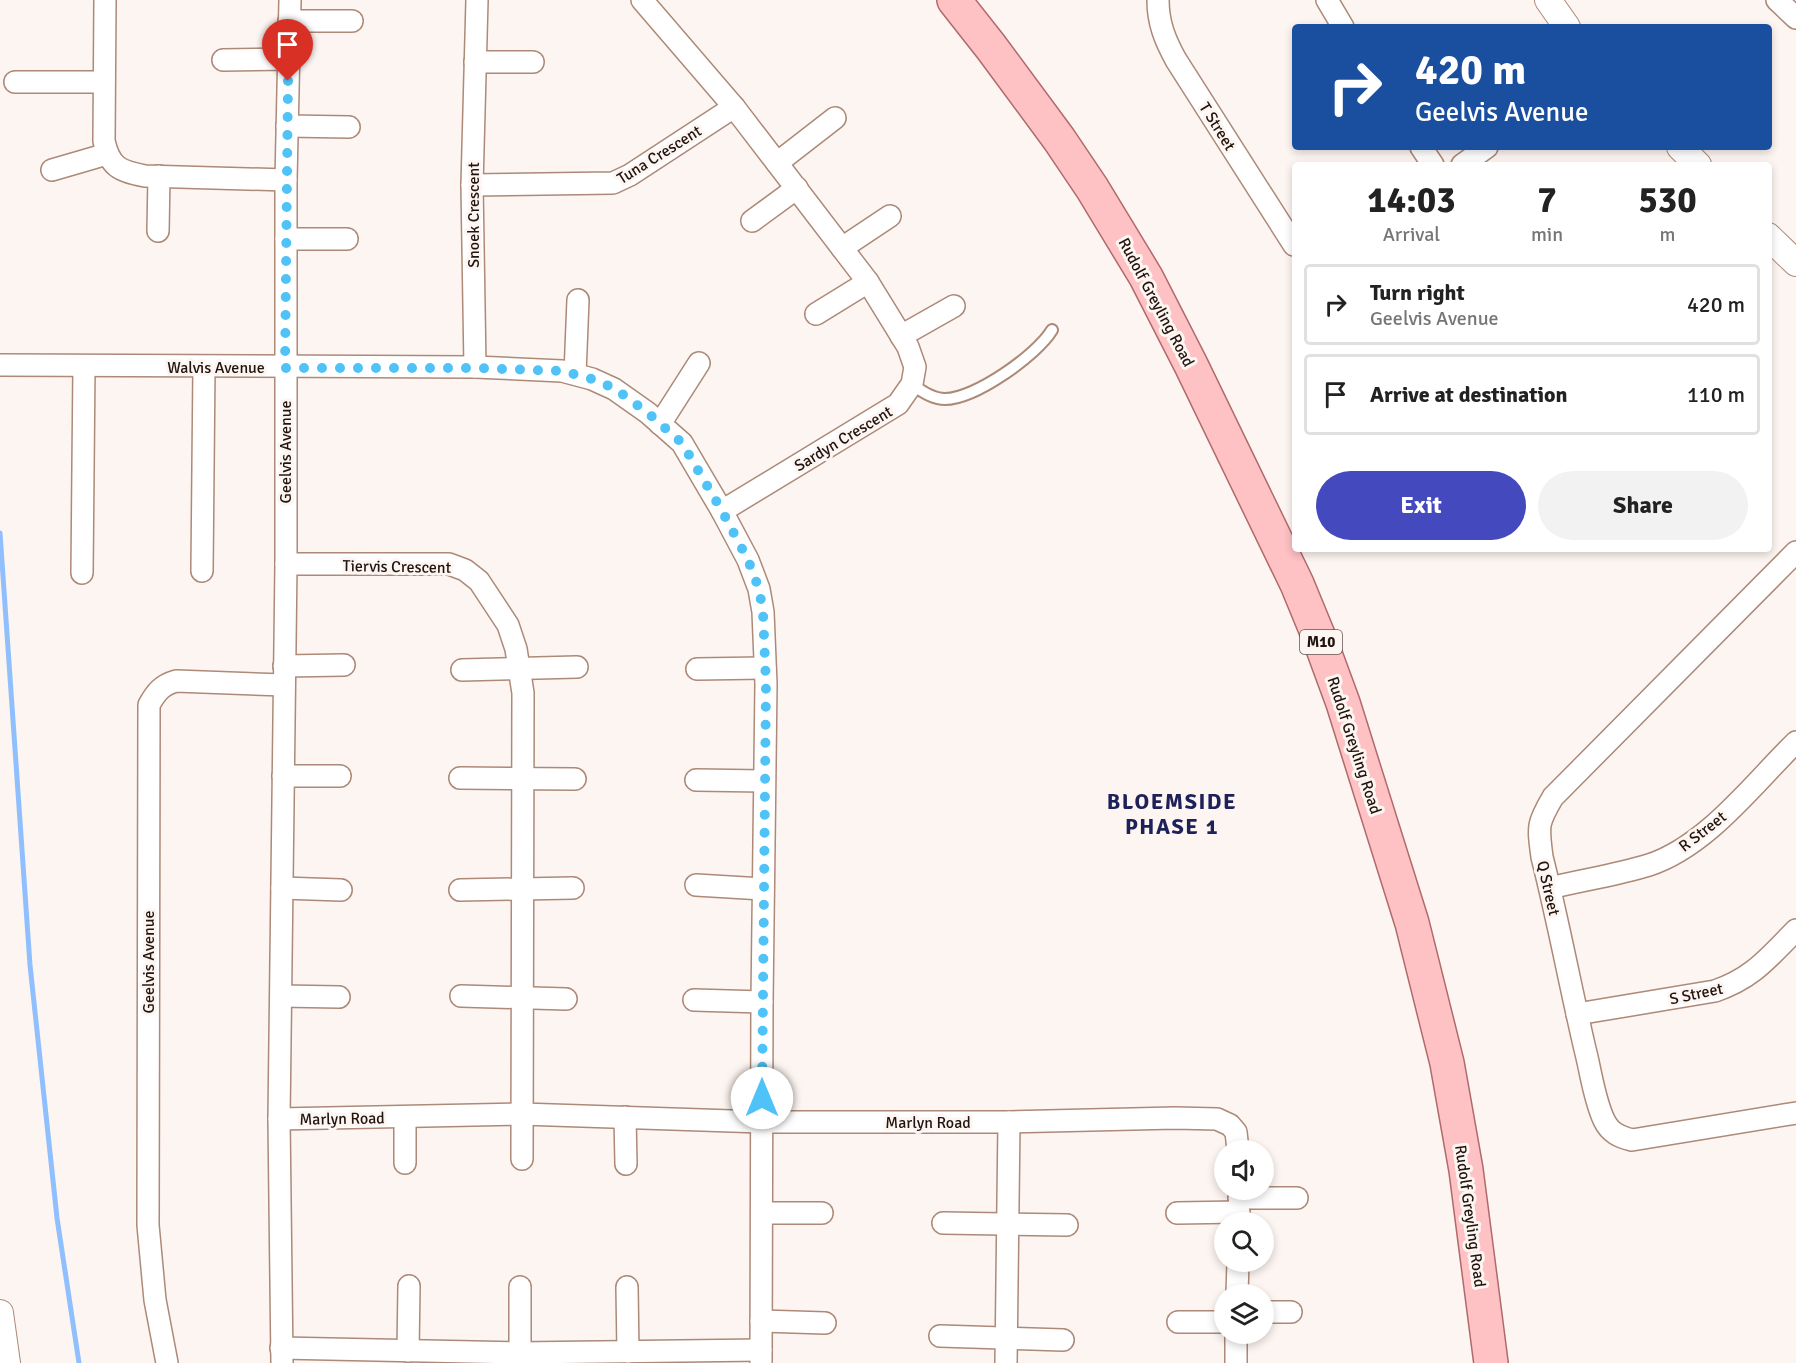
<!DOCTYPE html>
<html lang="en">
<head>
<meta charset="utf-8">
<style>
	body { margin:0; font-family:Signika,sans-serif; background:#f2f2f2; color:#222; height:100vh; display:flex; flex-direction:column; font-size:22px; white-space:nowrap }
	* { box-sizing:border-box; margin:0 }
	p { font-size:20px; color:#767676 }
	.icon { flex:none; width:33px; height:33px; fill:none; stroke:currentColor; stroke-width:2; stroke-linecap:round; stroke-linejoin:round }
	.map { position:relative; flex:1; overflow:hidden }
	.panel { position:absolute; left:1292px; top:162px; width:480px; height:390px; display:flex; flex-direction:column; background:#fff; border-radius:6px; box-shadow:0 3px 9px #0003 }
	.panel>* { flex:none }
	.banner { position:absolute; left:1292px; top:24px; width:480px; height:126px; border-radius:6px; box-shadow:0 3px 9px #0003; background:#1a4fa0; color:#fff; overflow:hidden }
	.buttons { position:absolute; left:1214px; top:1140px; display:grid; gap:12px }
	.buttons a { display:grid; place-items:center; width:60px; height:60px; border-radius:50%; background:#fff; box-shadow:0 3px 9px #0003; font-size:30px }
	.pin { position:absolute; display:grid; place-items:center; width:51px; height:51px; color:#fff; margin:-62px -26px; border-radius:50% 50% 50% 0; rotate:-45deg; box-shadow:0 0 6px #0007 }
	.pin .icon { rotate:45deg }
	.me { position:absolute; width:66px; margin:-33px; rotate:0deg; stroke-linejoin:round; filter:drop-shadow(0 0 4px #0008) }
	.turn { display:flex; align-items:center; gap:21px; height:126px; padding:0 24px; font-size:27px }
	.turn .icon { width:78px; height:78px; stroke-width:2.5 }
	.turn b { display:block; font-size:42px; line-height:51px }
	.eta { display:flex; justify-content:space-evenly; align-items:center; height:102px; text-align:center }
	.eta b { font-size:36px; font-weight:800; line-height:42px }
	.action { display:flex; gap:12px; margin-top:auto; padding:12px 24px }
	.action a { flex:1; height:69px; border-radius:36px; background:#4549be; color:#fff; font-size:24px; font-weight:800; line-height:69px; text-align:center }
	.action a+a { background:#f2f2f2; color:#222 }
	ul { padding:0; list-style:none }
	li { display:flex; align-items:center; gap:18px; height:81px; margin:0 12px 9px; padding:0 12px; border:3px solid #e0e0e0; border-radius:6px }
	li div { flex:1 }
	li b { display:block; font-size:22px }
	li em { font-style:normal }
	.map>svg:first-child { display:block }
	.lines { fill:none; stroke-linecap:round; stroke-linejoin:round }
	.stream { stroke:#90bffd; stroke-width:5 }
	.service-casing { stroke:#ad8978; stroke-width:14 }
	.minor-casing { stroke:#ad8978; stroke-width:24 }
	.tertiary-casing { stroke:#ad8978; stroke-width:28 }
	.primary-casing { stroke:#b06a6b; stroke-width:36 }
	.service { stroke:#fff; stroke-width:10 }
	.minor { stroke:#fff; stroke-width:21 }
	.tertiary { stroke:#fff; stroke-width:26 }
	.primary { stroke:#fec1c4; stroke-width:33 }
	.route { stroke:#4fc3f7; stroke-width:10; stroke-dasharray:0 18 }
	.labels { text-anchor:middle; stroke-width:6; stroke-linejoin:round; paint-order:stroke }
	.shield { fill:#fdf5f1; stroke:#635852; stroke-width:1.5 }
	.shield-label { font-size:15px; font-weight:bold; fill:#21140e }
	.street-label { font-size:16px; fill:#21140e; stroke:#fdf5f1 }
	.district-label { font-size:22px; font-weight:bold; letter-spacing:1.5px; fill:#1e2159; stroke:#fdf5f1 }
</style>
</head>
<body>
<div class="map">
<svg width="1796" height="1363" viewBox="0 0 1796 1363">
	<rect width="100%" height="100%" fill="#fdf5f1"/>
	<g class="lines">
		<!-- stream -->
		<path class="stream" d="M0 533 30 965 57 1218 79 1363"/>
		<!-- service casing -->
		<g class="service-casing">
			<path id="service" d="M912 384C922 392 933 399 945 399 975 399 1037 355 1052 330"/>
		</g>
		<!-- minor casing -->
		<g class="minor-casing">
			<g id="minor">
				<path d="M105 0 104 141C110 167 119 171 145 176L286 180"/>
				<path d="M642 0 734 107 868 282 908 347 915 367 912 384 898 404 722 511"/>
				<path d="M1158 0C1158 23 1165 40 1176 60L1294 245"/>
				<path d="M1327 0 1343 27"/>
				<path d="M1777 0 1796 18"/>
				<path d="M289 21H352"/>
				<path d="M223 60 289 59"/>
				<path d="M475 62H533"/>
				<path d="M15 82H104"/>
				<path d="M287 126 349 127"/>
				<path d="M1421 147 1433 165"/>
				<path d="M777 163 835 118"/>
				<path d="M1462 165 1487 147"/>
				<path d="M52 170 107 154"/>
				<path d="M472 185 613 183 630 175 734 107"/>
				<path d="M752 221 797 188"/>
				<path d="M158 231 159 176"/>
				<path d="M286 239H347"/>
				<path d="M842 248 890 216"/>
				<path d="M816 314 868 282"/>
				<path d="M901 336 954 306"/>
				<path d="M0 365 475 367 562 371 592 379 614 389 648 413 682 443 722 511 748 560 759 589 763 612 766 684 762 1002 761 1363"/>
				<path d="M475 367 472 185 477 0"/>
				<path d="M575 374 578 300"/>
				<path d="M660 424 699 363"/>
				<path d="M1796 552 1553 797C1537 824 1538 826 1542 857 1558 920 1570 985 1585 1049 1591 1072 1594 1099 1604 1120 1610 1133 1620 1137 1632 1140L1796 1113"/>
				<path d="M286 564H449L465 570 479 581 508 625 516 649 523 693 522 1159"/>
				<path d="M202 571 204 367"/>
				<path d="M82 573 84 366"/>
				<path d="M284 666 344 665"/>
				<path d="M697 669 765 668"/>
				<path d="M462 670 577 667"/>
				<path d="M283 776H340"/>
				<path d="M460 778 575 779"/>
				<path d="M696 780 764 781"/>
				<path d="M696 885 763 889"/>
				<path d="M282 888 341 890"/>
				<path d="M1550 888C1582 880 1617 875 1649 865 1707 846 1753 784 1796 742"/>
				<path d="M460 890 573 888"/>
				<path d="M281 996 339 997"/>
				<path d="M461 996 566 999"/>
				<path d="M694 1000 762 1002"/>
				<path d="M1577 1014 1715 991C1753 978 1768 958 1796 930"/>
				<path d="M625 1117 626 1164"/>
				<path d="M279 1119 522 1114 762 1122H1009L1175 1118 1217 1119 1230 1125 1236 1132 1238 1150"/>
				<path d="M405 1163V1117"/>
				<path d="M1239 1198H1297"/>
				<path d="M762 1213H822"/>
				<path d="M1177 1213 1239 1212"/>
				<path d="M943 1223 1067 1225"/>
				<path d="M627 1287 628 1352"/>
				<path d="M1237 1294 1238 1262"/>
				<path d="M1263 1312H1291"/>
				<path d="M761 1321 825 1323"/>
				<path d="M1178 1322H1224"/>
				<path d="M940 1336 1063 1340"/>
				<path d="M281 1348 519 1353 761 1350"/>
				<path d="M408 1351 409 1286"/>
				<path d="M167 1363 155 1300 148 1225 149 705C156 692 162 685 176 681L284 685"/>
				<path d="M282 1363 279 1119 286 564V180L290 0"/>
				<path d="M520 1363V1287"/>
				<path d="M1006 1363 1009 1122"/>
				<path d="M1236 1363V1334"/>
			</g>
		</g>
		<!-- tertiary casing -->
		<g class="tertiary-casing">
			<g id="tertiary">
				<path d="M1548 0 1567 27"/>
				<path d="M1680 147 1698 165"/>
				<path d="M1768 236 1796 263"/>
				<path d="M0 1313 7 1363"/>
			</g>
		</g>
		<!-- primary casing -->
		<g class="primary-casing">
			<path id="primary" d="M954 0 991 47 1059 139 1092 188 1146 277 1191 365 1297 584 1318 635 1343 703 1412 923 1447 1063 1466 1170 1491 1363"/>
		</g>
		<!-- service -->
		<use href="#service" class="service"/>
		<!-- minor -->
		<use href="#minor" class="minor"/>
		<!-- tertiary -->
		<use href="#tertiary" class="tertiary"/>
		<!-- primary -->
		<use href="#primary" class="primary"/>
	</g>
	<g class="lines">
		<!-- route -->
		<path class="route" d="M288 81 285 368H475L562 371 592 379 614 388 648 413 682 443 722 511 748 560 759 589 763 612 766 684 762 1098"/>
	</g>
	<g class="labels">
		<!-- shield labels -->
		<rect class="shield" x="1300" y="630" width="42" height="24" rx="4.5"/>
		<g class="shield-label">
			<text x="1321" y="647">M10</text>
		</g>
		<!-- street labels -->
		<g class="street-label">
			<text transform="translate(1218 126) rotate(58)" y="6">T Street</text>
			<text transform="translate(659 154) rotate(-32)" y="6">Tuna Crescent</text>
			<text transform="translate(473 215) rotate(-90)" y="6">Snoek Crescent</text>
			<text transform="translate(1157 302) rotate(62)" y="6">Rudolf Greyling Road</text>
			<text x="216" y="373">Walvis Avenue</text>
			<text transform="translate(843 438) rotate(-31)" y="6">Sardyn Crescent</text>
			<text transform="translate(285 452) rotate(-90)" y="6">Geelvis Avenue</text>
			<text transform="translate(397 566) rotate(1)" y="6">Tiervis Crescent</text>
			<text transform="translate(1355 745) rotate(72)" y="6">Rudolf Greyling Road</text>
			<text transform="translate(1702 831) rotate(-38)" y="6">R Street</text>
			<text transform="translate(1549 888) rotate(77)" y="6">Q Street</text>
			<text transform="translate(148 962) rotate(-90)" y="6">Geelvis Avenue</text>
			<text transform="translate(1696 993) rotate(-12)" y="6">S Street</text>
			<text transform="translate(342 1118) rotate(-1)" y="6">Marlyn Road</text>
			<text x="928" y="1128">Marlyn Road</text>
			<text transform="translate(1471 1216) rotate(82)" y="6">Rudolf Greyling Road</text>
		</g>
		<!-- district labels -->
		<g class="district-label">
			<text x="1172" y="809">BLOEMSIDE<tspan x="1172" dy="25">PHASE 1</tspan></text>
		</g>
	</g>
</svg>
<div class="buttons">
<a><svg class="icon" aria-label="sound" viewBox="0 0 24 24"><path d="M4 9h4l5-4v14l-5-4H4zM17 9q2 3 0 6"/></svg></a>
<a><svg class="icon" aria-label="search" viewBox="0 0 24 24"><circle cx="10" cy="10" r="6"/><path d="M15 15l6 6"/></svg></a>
<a><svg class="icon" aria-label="layers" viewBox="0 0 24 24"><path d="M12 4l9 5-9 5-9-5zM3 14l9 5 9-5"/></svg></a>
</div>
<div class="pin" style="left:288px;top:81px;background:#d93025"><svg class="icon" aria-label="arrive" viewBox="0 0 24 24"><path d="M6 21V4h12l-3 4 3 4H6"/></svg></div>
<svg class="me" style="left:762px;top:1098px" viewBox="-20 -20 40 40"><circle r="19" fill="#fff"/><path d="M0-13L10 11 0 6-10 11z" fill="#4fc3f7"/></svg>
<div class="banner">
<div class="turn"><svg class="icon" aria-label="right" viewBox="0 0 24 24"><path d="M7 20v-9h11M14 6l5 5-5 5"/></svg><div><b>420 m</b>Geelvis Avenue</div></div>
</div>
<section class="panel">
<div class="eta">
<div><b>14:03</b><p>Arrival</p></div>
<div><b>7</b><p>min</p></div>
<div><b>530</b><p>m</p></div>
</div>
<ul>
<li><svg class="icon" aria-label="right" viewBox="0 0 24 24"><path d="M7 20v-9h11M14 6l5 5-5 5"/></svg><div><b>Turn right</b><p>Geelvis Avenue</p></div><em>420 m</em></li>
<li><svg class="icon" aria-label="arrive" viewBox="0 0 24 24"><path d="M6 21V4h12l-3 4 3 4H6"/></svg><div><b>Arrive at destination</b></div><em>110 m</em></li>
</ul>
<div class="action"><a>Exit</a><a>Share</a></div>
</section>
</div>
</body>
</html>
